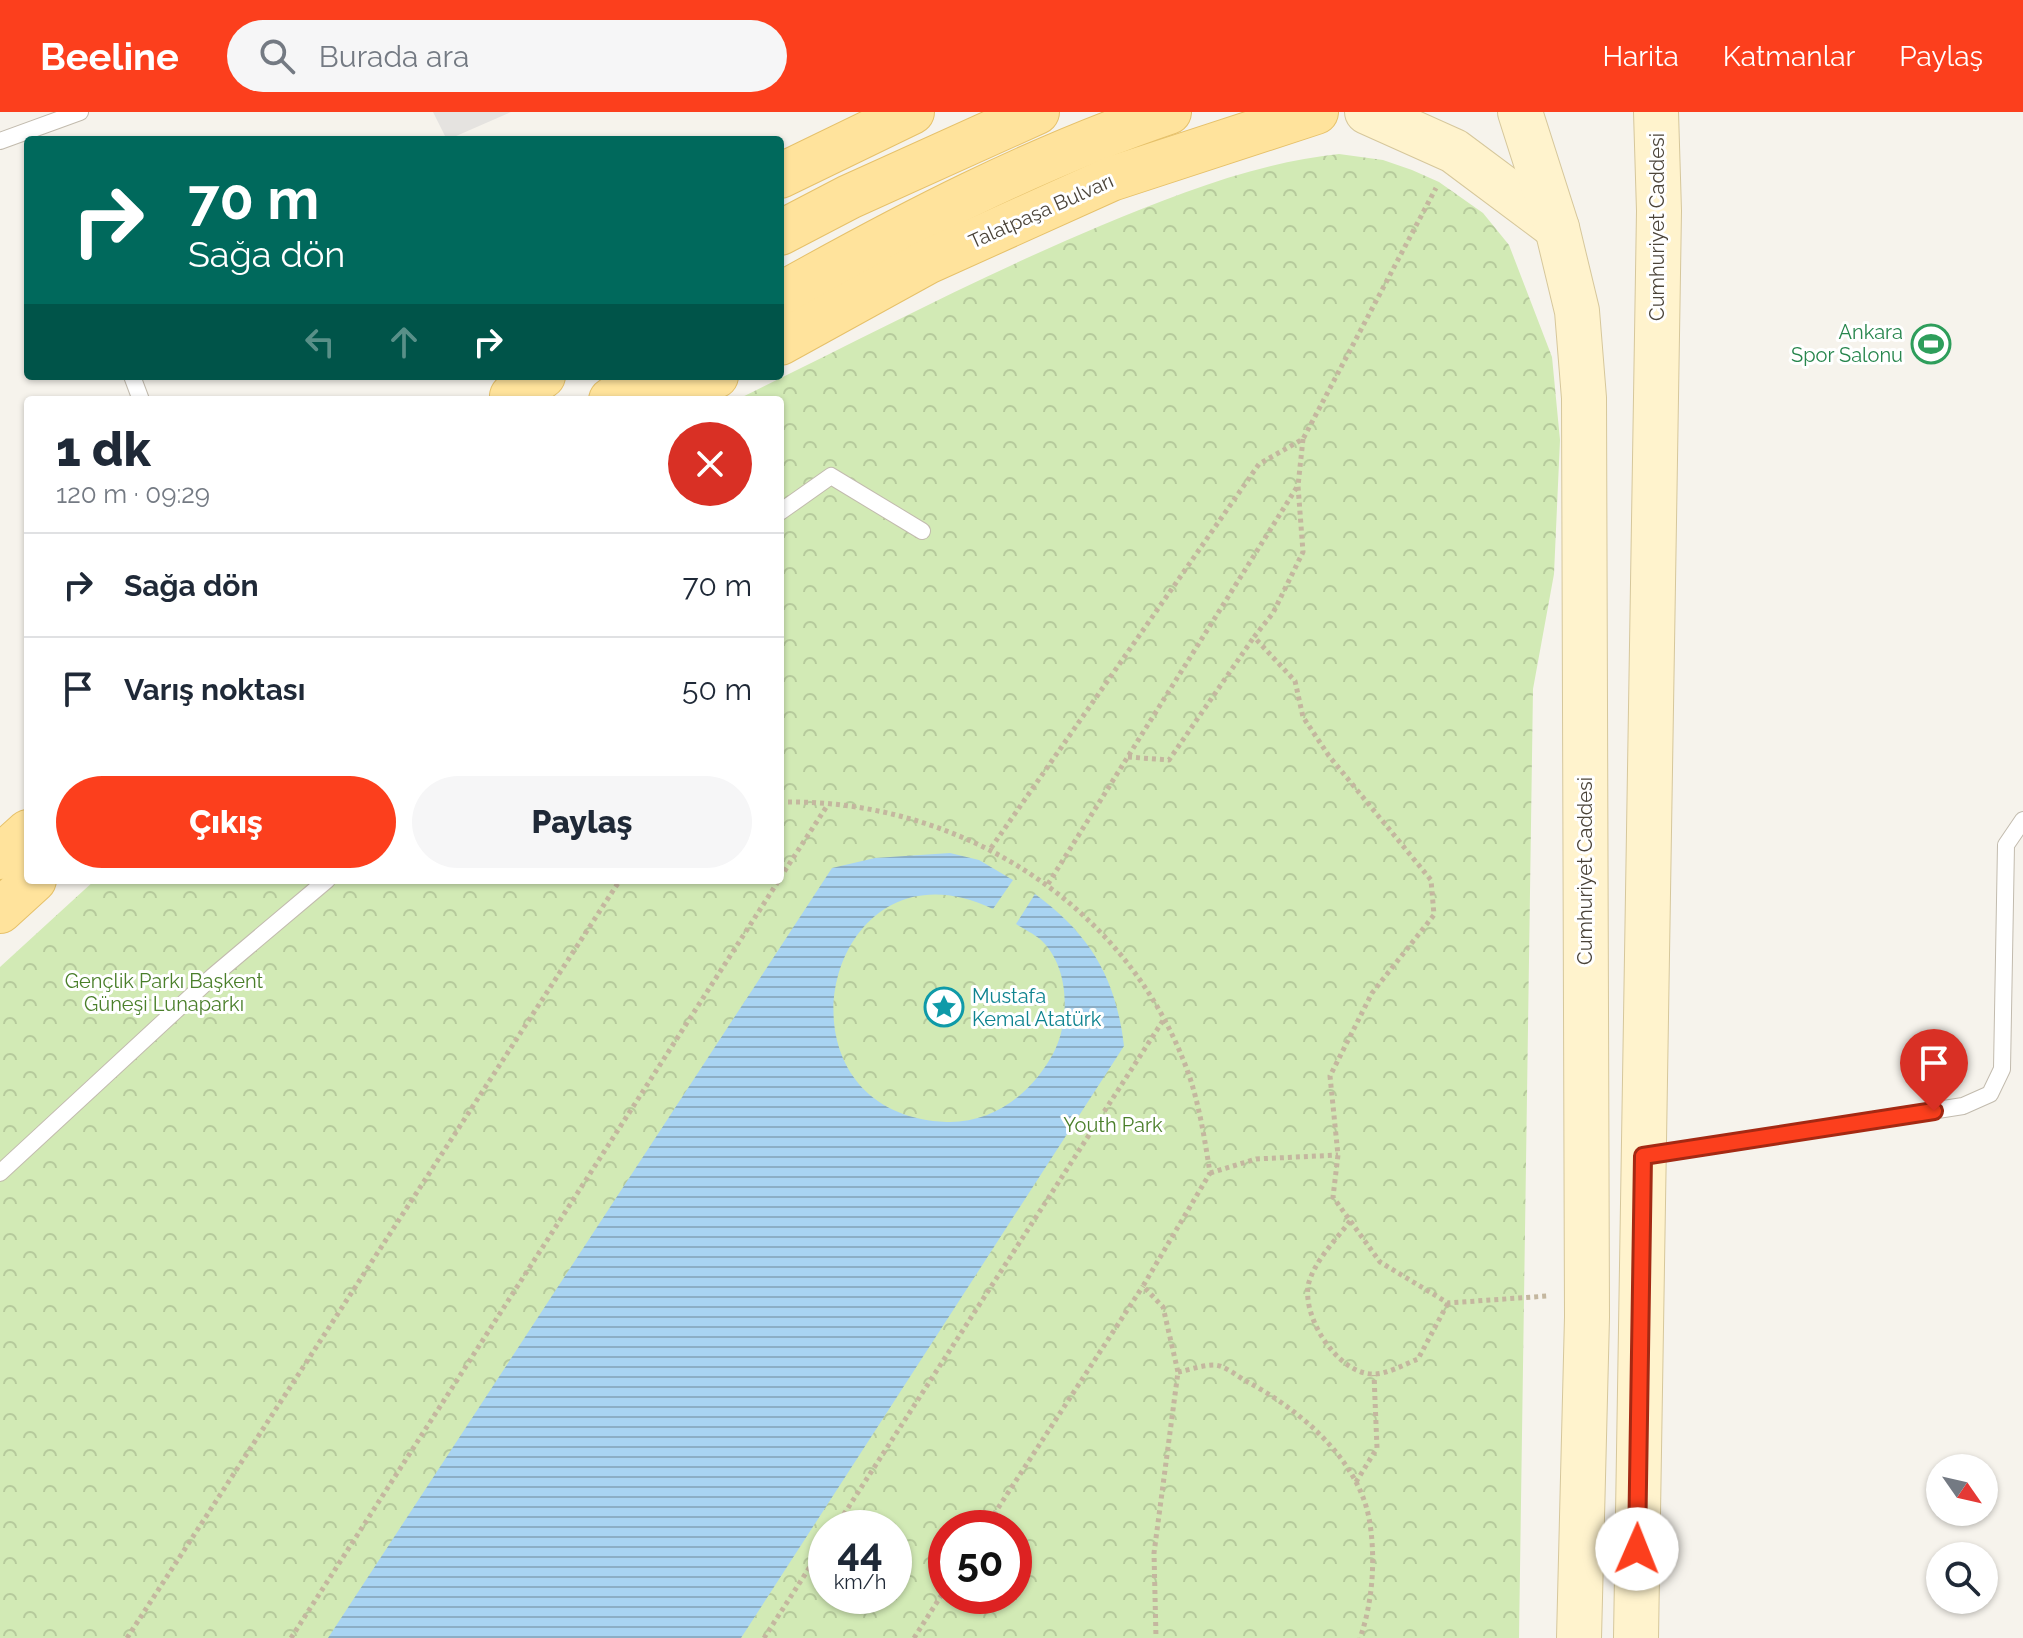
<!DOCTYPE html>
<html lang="tr">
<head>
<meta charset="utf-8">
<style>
	body { margin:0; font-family:Raleway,sans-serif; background:#f6f6f7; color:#1f2937; height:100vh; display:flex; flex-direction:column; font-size:30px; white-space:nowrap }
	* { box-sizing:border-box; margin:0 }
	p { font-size:26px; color:#747a83 }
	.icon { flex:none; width:44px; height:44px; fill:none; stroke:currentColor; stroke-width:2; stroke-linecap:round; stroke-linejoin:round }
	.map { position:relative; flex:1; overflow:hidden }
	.drawer { position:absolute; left:24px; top:284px; width:760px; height:488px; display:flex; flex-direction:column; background:#fff; border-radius:8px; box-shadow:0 2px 6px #0004 }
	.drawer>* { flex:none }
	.hud { position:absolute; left:24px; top:24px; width:760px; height:244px; border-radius:8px; box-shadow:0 2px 6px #0004; background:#00695c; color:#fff; overflow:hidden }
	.needle { width:52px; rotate:124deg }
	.buttons { position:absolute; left:1926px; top:1342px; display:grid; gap:16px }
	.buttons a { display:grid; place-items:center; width:72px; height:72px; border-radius:50%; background:#fff; box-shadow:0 2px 6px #0004; font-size:40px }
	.speed { position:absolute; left:808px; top:1398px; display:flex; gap:16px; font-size:40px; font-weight:700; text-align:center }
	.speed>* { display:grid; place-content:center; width:104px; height:104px; border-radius:50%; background:#fff; box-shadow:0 2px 6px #0004; line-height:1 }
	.speed small { font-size:20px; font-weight:400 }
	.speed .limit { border:12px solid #d22; background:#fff; color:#111 }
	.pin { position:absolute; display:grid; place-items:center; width:68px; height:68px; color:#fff; margin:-82px -34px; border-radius:50% 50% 50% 0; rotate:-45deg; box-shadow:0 0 8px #0007 }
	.pin .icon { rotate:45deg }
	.me { position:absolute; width:88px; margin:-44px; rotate:1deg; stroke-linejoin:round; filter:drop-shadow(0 0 6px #0008) }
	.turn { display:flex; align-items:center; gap:28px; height:168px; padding:0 32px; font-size:36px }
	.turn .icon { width:104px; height:104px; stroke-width:2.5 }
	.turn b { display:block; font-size:56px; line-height:68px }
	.lanes { display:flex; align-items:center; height:76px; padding:0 32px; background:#0003; justify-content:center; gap:40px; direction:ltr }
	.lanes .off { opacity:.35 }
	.round { display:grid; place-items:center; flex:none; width:84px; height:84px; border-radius:42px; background:#f6f6f7 }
	.head { display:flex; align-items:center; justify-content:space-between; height:136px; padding:0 32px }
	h1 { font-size:48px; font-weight:800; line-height:60px }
	.action { display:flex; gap:16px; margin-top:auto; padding:16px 32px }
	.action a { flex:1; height:92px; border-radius:48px; background:#fc3f1d; color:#fff; font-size:32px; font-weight:800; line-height:92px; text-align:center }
	.action a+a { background:#f6f6f7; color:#1f2937 }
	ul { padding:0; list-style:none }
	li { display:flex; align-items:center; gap:24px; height:104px; padding:0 32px; border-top:2px solid #e0e1e3 }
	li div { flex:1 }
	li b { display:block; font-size:30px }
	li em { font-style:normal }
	header { display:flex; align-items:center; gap:48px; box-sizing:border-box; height:112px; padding:0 40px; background:#fc3f1d; color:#fff }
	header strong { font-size:38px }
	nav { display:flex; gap:44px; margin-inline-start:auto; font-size:28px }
	.search { width:560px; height:72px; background:#f6f6f7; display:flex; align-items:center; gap:20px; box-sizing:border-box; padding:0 28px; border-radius:44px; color:#747a83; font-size:30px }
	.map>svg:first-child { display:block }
	.park { fill:url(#park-crowns); fill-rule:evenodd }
	.parking { fill:#e5e3e0 }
	.water { fill:url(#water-rules) }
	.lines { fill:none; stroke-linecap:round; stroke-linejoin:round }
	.lane-casing { stroke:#c2bbae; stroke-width:18 }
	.secondary-casing { stroke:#d6c79b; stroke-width:46 }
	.primary-casing { stroke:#e6c16a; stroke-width:46 }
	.path { stroke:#c4b79f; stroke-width:5; stroke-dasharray:4 4; stroke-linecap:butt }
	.lane { stroke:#fff; stroke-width:16 }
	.secondary { stroke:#fff3cd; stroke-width:44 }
	.primary { stroke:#ffe39c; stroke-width:44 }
	.route-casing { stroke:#a42913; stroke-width:20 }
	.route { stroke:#fc3f1d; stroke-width:14 }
	.labels { text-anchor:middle; stroke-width:6; stroke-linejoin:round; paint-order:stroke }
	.street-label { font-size:20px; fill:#4b4439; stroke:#fff }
	.leisure-label { font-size:20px; fill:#27864d; stroke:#fff; text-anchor:end }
	.park-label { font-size:20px; fill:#4a7f2a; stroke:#fff }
	.culture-label { font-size:20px; fill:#0d838f; stroke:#fff; text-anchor:start }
</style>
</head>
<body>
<header>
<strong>Beeline</strong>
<div class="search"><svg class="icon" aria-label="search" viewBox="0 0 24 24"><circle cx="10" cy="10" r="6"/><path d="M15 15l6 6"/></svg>Burada ara</div>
<nav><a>Harita</a><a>Katmanlar</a><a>Paylaş</a></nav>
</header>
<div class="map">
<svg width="2023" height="1526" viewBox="0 0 2023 1526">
	<defs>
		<pattern id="park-crowns" width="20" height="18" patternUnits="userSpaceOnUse" patternTransform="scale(2)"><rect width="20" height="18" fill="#d2eab5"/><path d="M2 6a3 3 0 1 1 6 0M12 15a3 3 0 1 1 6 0" fill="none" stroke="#b6ca9c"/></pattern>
		<pattern id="water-rules" width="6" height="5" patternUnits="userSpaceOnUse" patternTransform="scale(2)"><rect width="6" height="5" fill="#a9d4f2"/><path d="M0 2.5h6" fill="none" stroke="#8caec5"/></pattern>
	</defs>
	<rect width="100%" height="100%" fill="#f6f3ec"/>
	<!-- park -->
	<path class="park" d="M1339 42 1383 48 1412 58 1439 70 1483 101 1509 133 1552 245 1560 328 1554 462 1533 577 1519 1526H0V855L95 768H780V288H736C857 229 976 166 1100 114 1177 82 1255 51 1339 42ZM826 1416H894V1484H826ZM946 1416H1014V1484H946Z"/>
	<!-- parking -->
	<path class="parking" d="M433 0H511L447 28Z"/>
	<!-- water -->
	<path class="water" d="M950 741 979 748 1013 768 993 797C823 716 761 1003 947 1010 992 1011 1028 984 1050 947 1071 914 1071 856 1041 828 1034 822 1024 817 1016 812L1035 782C1090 822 1116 866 1124 934L741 1526H328L832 756 875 746Z"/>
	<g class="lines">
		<!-- lane casing -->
		<g class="lane-casing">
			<g id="lane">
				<path d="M0 29 80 0"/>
				<path d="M132 264 141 288"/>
				<path d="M780 400 831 364 922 419"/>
				<path d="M1645 1044 1963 994 1990 982 2002 957 2006 733 2023 708"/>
				<path d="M0 1061 212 865 327 768"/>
			</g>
		</g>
		<!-- secondary casing -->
		<g class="secondary-casing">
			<g id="secondary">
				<path d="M1367 0 1454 39 1557 116"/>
				<path d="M1520 0 1557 116 1577 199 1584 286 1587 1205 1579 1526"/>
				<path d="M1636 1526 1659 99 1656 0"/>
			</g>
		</g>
		<!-- primary casing -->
		<g class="primary-casing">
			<g id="primary">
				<path d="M780 64 912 0"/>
				<path d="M780 121 849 85 1037 0"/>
				<path d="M780 183C905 113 1033 46 1169 0"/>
				<path d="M780 231 927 150 1111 67 1316 0"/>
				<path d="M512 284 543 264"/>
				<path d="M611 288 648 264"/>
				<path d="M662 288 716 264"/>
				<path d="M0 745 28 720"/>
				<path d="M0 799 34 768"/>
			</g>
		</g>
		<!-- path -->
		<g class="path">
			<path d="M1303 327 1298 374 1303 440 1273 501 1254 525 1295 569 1303 605 1329 644 1431 768 1434 803 1372 881 1330 964 1338 1043 1333 1085 1380 1150 1448 1191 1547 1184"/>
			<path d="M1128 645 1169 648 1254 525"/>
			<path d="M780 690C960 686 1131 794 1190 966 1200 997 1205 1029 1210 1061L1143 1174 1163 1195 1178 1260 1154 1441 1156 1526"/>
			<path d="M991 736 1259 352 1303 327 1436 76"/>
			<path d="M780 766 827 694"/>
			<path d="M1048 772 1297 375"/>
			<path d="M1210 1061 1256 1047 1338 1043"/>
			<path d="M1350 1109C1336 1128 1316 1147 1309 1170 1300 1203 1337 1261 1372 1262 1386 1263 1405 1252 1418 1247L1448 1191"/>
			<path d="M1178 1260C1189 1258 1202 1253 1214 1253 1224 1253 1237 1264 1246 1269 1297 1296 1357 1345 1369 1406 1376 1444 1373 1490 1360 1526"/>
			<path d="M1356 1370 1377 1336 1374 1263"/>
			<path d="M835 1416 1164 907"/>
			<path d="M985 1416 1143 1174"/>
			<path d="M127 1526 620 768"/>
			<path d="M291 1526 779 768"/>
			<path d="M764 1526 826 1430"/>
			<path d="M914 1526 946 1476"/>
		</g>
		<!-- lane -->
		<use href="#lane" class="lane"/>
		<!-- secondary -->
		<use href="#secondary" class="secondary"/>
		<!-- primary -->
		<use href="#primary" class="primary"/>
	</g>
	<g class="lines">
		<!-- route casing -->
		<g class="route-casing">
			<path id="route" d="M1637 1437 1643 1044 1934 999"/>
		</g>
		<!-- route -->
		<use href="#route" class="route"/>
	</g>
	<!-- icons -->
	<defs>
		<g id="stadium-ring" transform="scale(2)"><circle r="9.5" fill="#fff" stroke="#2e9e5b" stroke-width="1.5"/><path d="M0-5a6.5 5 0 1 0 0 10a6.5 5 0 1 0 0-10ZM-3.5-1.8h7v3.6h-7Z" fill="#2e9e5b"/></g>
		<g id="sight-ring" transform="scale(2)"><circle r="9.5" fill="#fff" stroke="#0f9aa8" stroke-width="1.5"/><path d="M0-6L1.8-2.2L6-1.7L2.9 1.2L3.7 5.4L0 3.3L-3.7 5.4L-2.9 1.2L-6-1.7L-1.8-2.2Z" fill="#0f9aa8"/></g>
	</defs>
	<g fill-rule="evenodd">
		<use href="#stadium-ring" x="1931" y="232"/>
		<use href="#sight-ring" x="944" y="895"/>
	</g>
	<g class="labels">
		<!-- street labels -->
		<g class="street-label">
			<text transform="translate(1041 99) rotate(-24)" y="7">Talatpaşa Bulvarı</text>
			<text transform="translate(1657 115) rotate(-90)" y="7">Cumhuriyet Caddesi</text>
			<text transform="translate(1585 759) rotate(-90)" y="7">Cumhuriyet Caddesi</text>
		</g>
		<!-- leisure labels -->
		<g class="leisure-label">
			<text x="1903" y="227">Ankara<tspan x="1903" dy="23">Spor Salonu</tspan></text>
		</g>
		<!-- park labels -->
		<g class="park-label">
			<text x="164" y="876">Gençlik Parkı Başkent<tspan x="164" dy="23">Güneşi Lunaparkı</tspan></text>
			<text x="1113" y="1020">Youth Park</text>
		</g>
		<!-- culture labels -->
		<g class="culture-label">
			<text x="972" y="891">Mustafa<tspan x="972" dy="23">Kemal Atatürk</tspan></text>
		</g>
	</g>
</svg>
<div class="buttons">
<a><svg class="needle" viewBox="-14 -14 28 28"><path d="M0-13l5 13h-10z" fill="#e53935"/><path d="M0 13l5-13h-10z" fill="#747a83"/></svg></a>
<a><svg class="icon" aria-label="search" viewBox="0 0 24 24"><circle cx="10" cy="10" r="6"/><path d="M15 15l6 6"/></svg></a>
</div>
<div class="speed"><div>44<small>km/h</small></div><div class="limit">50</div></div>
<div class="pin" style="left:1934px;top:999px;background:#d93025"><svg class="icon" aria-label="arrive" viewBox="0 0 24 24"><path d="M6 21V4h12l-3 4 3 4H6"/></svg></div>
<svg class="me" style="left:1637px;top:1437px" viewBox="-20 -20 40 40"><circle r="19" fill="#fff"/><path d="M0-13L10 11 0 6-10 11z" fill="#fc3f1d"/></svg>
<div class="hud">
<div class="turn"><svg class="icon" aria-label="right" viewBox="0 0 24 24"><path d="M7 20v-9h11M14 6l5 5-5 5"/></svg><div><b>70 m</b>Sağa dön</div></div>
<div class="lanes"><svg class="icon off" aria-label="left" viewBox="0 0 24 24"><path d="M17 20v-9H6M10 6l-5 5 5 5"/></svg><svg class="icon off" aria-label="ahead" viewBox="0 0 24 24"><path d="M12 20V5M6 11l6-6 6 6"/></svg><svg class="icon" aria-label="right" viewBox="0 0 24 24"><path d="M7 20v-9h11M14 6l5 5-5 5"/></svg></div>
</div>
<section class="drawer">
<div class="head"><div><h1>1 dk</h1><p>120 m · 09:29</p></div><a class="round" style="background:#d93025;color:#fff"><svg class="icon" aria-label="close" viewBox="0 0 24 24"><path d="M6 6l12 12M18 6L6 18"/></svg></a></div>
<ul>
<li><svg class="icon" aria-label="right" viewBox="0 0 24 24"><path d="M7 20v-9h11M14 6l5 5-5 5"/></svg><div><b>Sağa dön</b></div><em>70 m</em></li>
<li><svg class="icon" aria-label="arrive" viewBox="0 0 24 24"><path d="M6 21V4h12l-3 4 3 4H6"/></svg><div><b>Varış noktası</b></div><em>50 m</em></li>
</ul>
<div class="action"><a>Çıkış</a><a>Paylaş</a></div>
</section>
</div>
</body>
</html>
